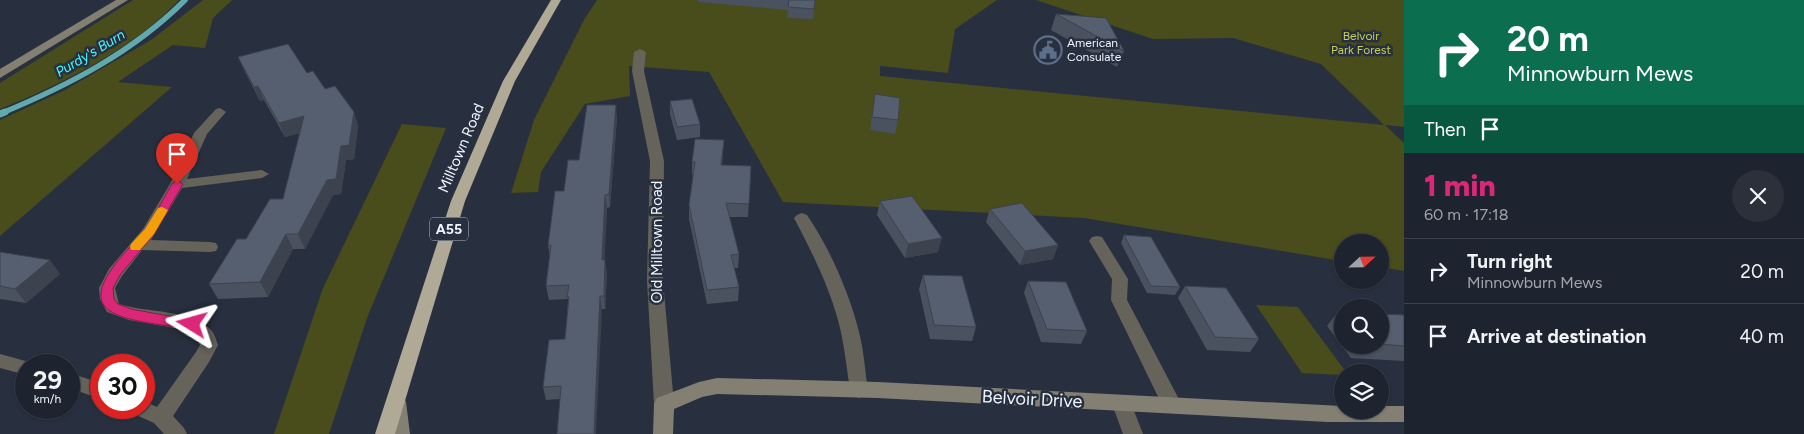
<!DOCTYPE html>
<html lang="en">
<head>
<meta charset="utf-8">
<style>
	body { margin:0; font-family:Figtree,sans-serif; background:#2b303b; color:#f1f3f6; height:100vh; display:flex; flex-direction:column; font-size:19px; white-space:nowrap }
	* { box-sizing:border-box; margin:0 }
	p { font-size:16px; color:#a1a4aa }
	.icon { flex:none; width:28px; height:28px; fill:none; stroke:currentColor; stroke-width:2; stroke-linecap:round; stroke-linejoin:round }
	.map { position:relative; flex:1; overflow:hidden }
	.panel { display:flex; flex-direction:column; background:#1e242f; width:400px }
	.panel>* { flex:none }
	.banner { background:#0b6e4f; color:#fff; overflow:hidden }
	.needle { width:32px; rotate:68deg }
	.fabs { position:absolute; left:1334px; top:234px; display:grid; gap:10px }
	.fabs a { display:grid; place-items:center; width:55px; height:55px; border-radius:50%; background:#1e242f; box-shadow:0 1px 4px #0004,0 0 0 1px #3c414b; font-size:25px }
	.speed { position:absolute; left:15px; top:354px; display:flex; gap:10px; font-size:25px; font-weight:700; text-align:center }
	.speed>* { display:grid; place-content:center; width:65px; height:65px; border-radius:50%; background:#1e242f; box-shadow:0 1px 4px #0004,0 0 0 1px #3c414b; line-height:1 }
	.speed small { font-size:12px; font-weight:400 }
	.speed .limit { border:8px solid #d22; background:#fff; color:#111 }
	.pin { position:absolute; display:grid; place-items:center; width:42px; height:42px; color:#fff; margin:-51px -21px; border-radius:50% 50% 50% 0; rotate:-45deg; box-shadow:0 0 5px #0007 }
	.pin .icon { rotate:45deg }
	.me { position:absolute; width:55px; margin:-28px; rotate:278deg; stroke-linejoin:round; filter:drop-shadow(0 0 4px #0008) }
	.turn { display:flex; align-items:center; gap:18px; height:105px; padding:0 20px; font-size:22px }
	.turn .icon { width:65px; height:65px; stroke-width:2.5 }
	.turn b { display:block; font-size:35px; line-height:42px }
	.then { display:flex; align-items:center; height:48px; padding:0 20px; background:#0003; gap:10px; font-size:19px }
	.round { display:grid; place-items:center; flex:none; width:52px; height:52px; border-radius:26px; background:#2b303b }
	.head { display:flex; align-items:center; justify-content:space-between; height:85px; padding:0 20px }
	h1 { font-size:30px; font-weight:800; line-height:38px; color:#db2777 }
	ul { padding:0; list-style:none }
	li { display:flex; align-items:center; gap:15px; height:65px; padding:0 20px; border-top:1px solid #3c414b }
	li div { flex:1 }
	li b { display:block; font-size:19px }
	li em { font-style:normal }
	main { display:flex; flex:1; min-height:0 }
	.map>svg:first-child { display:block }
	.green { fill:#494c1b }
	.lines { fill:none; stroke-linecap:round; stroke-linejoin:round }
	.stream-far1 { stroke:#60aaae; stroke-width:5.5 }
	.stream { stroke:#60aaae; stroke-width:7 }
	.street { fill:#66635b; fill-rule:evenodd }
	.secondary { fill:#838073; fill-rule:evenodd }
	.highway { fill:#afa995; fill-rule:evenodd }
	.wall { fill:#4a525f }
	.shaded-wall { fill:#3c424e }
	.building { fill:#565f6f; stroke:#3c424e }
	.route { fill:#db2777; stroke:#8e194d }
	.slow { fill:#f59e0b }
	.labels { text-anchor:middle; stroke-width:5; stroke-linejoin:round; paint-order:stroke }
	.far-park-label { font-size:12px; fill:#c7ce57; stroke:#28303f }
	.far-poi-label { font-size:12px; fill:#eff4fe; stroke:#28303f; text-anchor:start }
	.far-water-label { font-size:14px; font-style:italic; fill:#41fbfe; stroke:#28303f }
	.shield { fill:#28303f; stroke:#b3b9c5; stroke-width:1 }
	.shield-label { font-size:14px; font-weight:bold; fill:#eff4fe }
	.street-label { font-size:15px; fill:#eff4fe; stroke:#28303f }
	.near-street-label { font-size:18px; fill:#eff4fe; stroke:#28303f }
</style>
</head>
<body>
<main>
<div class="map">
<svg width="1404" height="434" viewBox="0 0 1404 434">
	<rect width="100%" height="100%" fill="#28303f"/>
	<!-- green -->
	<g class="green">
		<path d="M133 0H179C135 48 60 85 0 109V83Z"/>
		<path d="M203 0H232L213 18 205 48 173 45 118 82 172 87 0 236V120L65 90 151 40Z"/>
		<path d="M597 0H997L955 29 948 73 880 66V76L1384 125 1321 64 1233 38 1153 39 1036 0H1404V127L1385 125 1404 143V271L1380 267V242H1342V261L1084 218 783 202 709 72 629 66 630 96 585 104 541 172 538 192 511 193 534 120 585 18Z"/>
		<path d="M402 124 446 128 367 318 329 434H274L323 288Z"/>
		<path d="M1256 305 1298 307 1346 372H1342V375L1302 373Z"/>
	</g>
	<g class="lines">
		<!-- stream-far1 -->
		<path class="stream-far1" d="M2 113C69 85 133 52 185 0"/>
		<!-- stream -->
		<path class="stream" d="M0 114 5 112"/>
		<!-- street -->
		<g class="street">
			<path d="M640 49 646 52 644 71 664 161 663 280 674 404 671 410 664 412 657 410 654 404 647 280 650 161 632 71 634 52Z"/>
			<path d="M220 108 226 112 207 134 187 179 262 170 269 174 262 178 182 188 151 240 210 242 216 243 218 247 216 251 210 252 142 250 122 276 115 288 119 304C145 313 194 309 212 331 215 335 216 340 218 345L209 362 173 416 184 428 187 434H164L154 423 134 414 131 408H144V401L157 407 196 352 200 345 198 339 186 330 129 320 107 312 100 299 99 288 109 269 143 229 170 184 194 133 216 109Z"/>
			<path d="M802 213 807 215C830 249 849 292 859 332 864 351 865 371 868 390L866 395 859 398 852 395 850 390C847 371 845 351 841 332 832 292 813 254 794 218L797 215Z"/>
			<path d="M1097 236 1102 237 1128 279 1127 300 1182 405 1179 411 1172 413 1165 411 1111 300 1112 279 1089 241 1092 237Z"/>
			<path d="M0 354 33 363 34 365H26V375L0 368Z"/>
			<path d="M69 373 101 383V399L69 388Z"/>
			<path d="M1122 396 1129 398 1143 434H1123L1112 404 1115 398Z"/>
		</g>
		<!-- secondary -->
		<g class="secondary">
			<path d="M116 0H128L0 78V69Z"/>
			<path d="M717 378 878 382 1342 406V410H1380V406H1404V422H1328L878 398 717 394 702 397 674 409 673 434H653L654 404 657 398 699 382Z"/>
			<path d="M396 394 403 396 406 402 410 434H390L386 402 389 396Z"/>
		</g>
		<!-- highway -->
		<path class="highway" d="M551 0H561L515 81 465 201 395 434H375L451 201 503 81Z"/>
	</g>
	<!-- wall -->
	<g class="wall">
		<path d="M698 0H815L813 19 787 18 788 10 698 2Z"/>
		<path d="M1056 14 1124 51 1117 67 1051 30Z"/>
		<path d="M238 57 307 73 354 112 358 126 354 159 346 160 341 194 333 195 305 249H293L268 297 218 299 209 284 246 239 283 199 300 133 285 137 264 100 260 101 244 70Z"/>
		<path d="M875 94 898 120 895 134 870 130Z"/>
		<path d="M670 101 700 124V137L677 140 670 114Z"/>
		<path d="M617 117 610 207 607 208 604 260 607 273 605 309H602L560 399 546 400 543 387 565 339 568 303V299L549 300 546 286 550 256 548 246 564 191 579 160Z"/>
		<path d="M724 140 722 165 751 166 748 217H729L739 254 738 268H734L739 287 738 301 707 304 689 219V205L693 175H692V162Z"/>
		<path d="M880 201 938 252 905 258 877 215Z"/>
		<path d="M990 209 1058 245 1053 259 1020 265 986 222Z"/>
		<path d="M1124 235 1180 287 1175 295 1147 293 1121 243Z"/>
		<path d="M0 252 60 274 26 303 0 299Z"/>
		<path d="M923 275 976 327 972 341 930 339 919 289Z"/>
		<path d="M1028 281 1087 331 1081 344 1041 342 1024 293Z"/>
		<path d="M1185 286 1259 339 1250 352 1207 350 1178 298Z"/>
		<path d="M1338 312H1342V345H1380V314L1404 315V361L1351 358 1327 326Z"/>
	</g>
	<!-- shaded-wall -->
	<g class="shaded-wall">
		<path d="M258 86 264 100 260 101 254 87Z"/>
		<path d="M616 105 617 117 610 207 609 194Z"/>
		<path d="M354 112 358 126 354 159 346 160 341 194 333 195 305 249 298 234 341 146Z"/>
		<path d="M304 116 309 130 285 137 279 123Z"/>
		<path d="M724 140 723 153 721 178V165Z"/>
		<path d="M605 195 607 208 604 273 602 260Z"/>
		<path d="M286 234 293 249 268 297 260 282Z"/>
		<path d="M942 238 938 252 905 258 908 244Z"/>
		<path d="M1058 245 1053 259 1020 265 1025 251Z"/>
		<path d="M50 260 60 274 26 303 15 289Z"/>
		<path d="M605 260 607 273 605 309 604 296Z"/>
		<path d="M600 296 602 309 596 434H594Z"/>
	</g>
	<!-- building -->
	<g class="building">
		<path d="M789 0H815L814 9 788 7Z"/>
		<path d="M1056 14 1106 18 1124 51Z"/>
		<path d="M288 44 307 73 313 71 325 89 335 86 354 112 349 145 341 146 336 179 327 180 298 234H286L260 282 209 284 237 239H246L270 199H283L304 116 279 123 258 86 254 87 238 57Z"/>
		<path d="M875 94 900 98 898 120 872 117Z"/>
		<path d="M692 99 700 124 677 127 670 101Z"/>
		<path d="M587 105H616L609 194 605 195 602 260H605L604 296H600L594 434H557L561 386 543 387 549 340 565 339 569 297H567L569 285 546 286 551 245 548 246 555 191H564L568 160H579Z"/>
		<path d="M695 139 724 140 721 165 751 166 749 204 726 203 739 254 731 255 739 287 707 290 689 205 695 162H692Z"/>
		<path d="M912 196 942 238 908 244 880 201Z"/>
		<path d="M1022 203 1058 245 1025 251 990 209Z"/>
		<path d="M1124 235 1151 237 1180 287 1151 286Z"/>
		<path d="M0 252 50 260 15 289 0 286Z"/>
		<path d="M923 275 962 276 976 327 934 325Z"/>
		<path d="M1028 281 1066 282 1087 331 1047 329Z"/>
		<path d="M1185 286 1226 288 1259 339 1215 337Z"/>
		<path d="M1338 312H1342V317Z"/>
		<path d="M1380 314 1404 315V346L1380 344Z"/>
	</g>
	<!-- route -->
	<path class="route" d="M177 180 183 184 154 234 120 275 113 288 114 299 118 304 131 309 196 321 198 324 196 328 192 329C171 326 126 322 110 311 80 291 133 246 145 230 155 216 163 199 172 184Z"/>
	<!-- slow -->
	<path class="slow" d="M162 207 168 210 154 234 140 250H131L130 247 131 244 145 229 158 208Z"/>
	<!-- icons -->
	<defs>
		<g id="civic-ring" transform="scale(1.4375)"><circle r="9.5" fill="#28303f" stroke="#5c6f8a" stroke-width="1.5"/><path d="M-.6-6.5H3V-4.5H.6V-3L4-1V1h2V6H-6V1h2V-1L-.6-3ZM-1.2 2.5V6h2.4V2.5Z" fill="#5c6f8a"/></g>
	</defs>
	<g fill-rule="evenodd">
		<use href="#civic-ring" x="1048" y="50"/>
	</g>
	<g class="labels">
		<!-- far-park labels -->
		<g class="far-park-label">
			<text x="1361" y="40">Belvoir<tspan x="1361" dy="14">Park Forest</tspan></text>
		</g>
		<!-- far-poi labels -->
		<g class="far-poi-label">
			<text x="1067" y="47">American<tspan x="1067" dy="14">Consulate</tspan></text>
		</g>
		<!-- far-water labels -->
		<g class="far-water-label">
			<text transform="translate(90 53) rotate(-31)" y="5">Purdy's Burn</text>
		</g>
		<!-- shield labels -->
		<rect class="shield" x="430" y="217.5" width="38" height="23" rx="4"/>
		<g class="shield-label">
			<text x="449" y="234">A55</text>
		</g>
		<!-- street labels -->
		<g class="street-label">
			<text transform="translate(461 148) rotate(-67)" y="5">Milltown Road</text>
			<text transform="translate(657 242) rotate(-90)" y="5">Old Milltown Road</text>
		</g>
		<!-- near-street labels -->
		<g class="near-street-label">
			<text transform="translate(1032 399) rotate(3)" y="6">Belvoir Drive</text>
		</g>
	</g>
</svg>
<div class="fabs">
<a><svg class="needle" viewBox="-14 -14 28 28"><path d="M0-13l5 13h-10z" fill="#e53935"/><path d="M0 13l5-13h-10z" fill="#a1a4aa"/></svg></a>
<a><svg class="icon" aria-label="search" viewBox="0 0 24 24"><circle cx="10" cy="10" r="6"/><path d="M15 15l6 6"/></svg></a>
<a><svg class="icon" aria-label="layers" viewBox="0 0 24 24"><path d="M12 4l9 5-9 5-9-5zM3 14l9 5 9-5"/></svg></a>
</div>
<div class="speed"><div>29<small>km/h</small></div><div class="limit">30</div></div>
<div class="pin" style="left:177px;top:184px;background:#d93025"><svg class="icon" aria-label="arrive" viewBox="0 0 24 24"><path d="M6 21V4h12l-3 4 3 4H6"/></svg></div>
<svg class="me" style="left:192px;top:324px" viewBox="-20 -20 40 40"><path d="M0-17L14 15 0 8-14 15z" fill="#db2777" stroke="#fff" stroke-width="4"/></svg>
</div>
<section class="panel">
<div class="banner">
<div class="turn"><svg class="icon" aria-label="right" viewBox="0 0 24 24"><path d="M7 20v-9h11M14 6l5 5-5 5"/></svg><div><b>20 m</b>Minnowburn Mews</div></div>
<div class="then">Then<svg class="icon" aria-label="arrive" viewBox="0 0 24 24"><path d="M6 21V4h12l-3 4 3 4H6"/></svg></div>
</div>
<div class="head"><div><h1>1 min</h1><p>60 m · 17:18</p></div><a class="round"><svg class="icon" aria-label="close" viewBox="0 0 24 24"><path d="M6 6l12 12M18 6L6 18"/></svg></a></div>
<ul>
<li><svg class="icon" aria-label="right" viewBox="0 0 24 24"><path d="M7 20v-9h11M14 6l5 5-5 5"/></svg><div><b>Turn right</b><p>Minnowburn Mews</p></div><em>20 m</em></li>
<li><svg class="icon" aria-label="arrive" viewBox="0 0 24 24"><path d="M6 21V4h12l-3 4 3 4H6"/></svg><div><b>Arrive at destination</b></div><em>40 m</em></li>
</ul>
</section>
</main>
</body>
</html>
